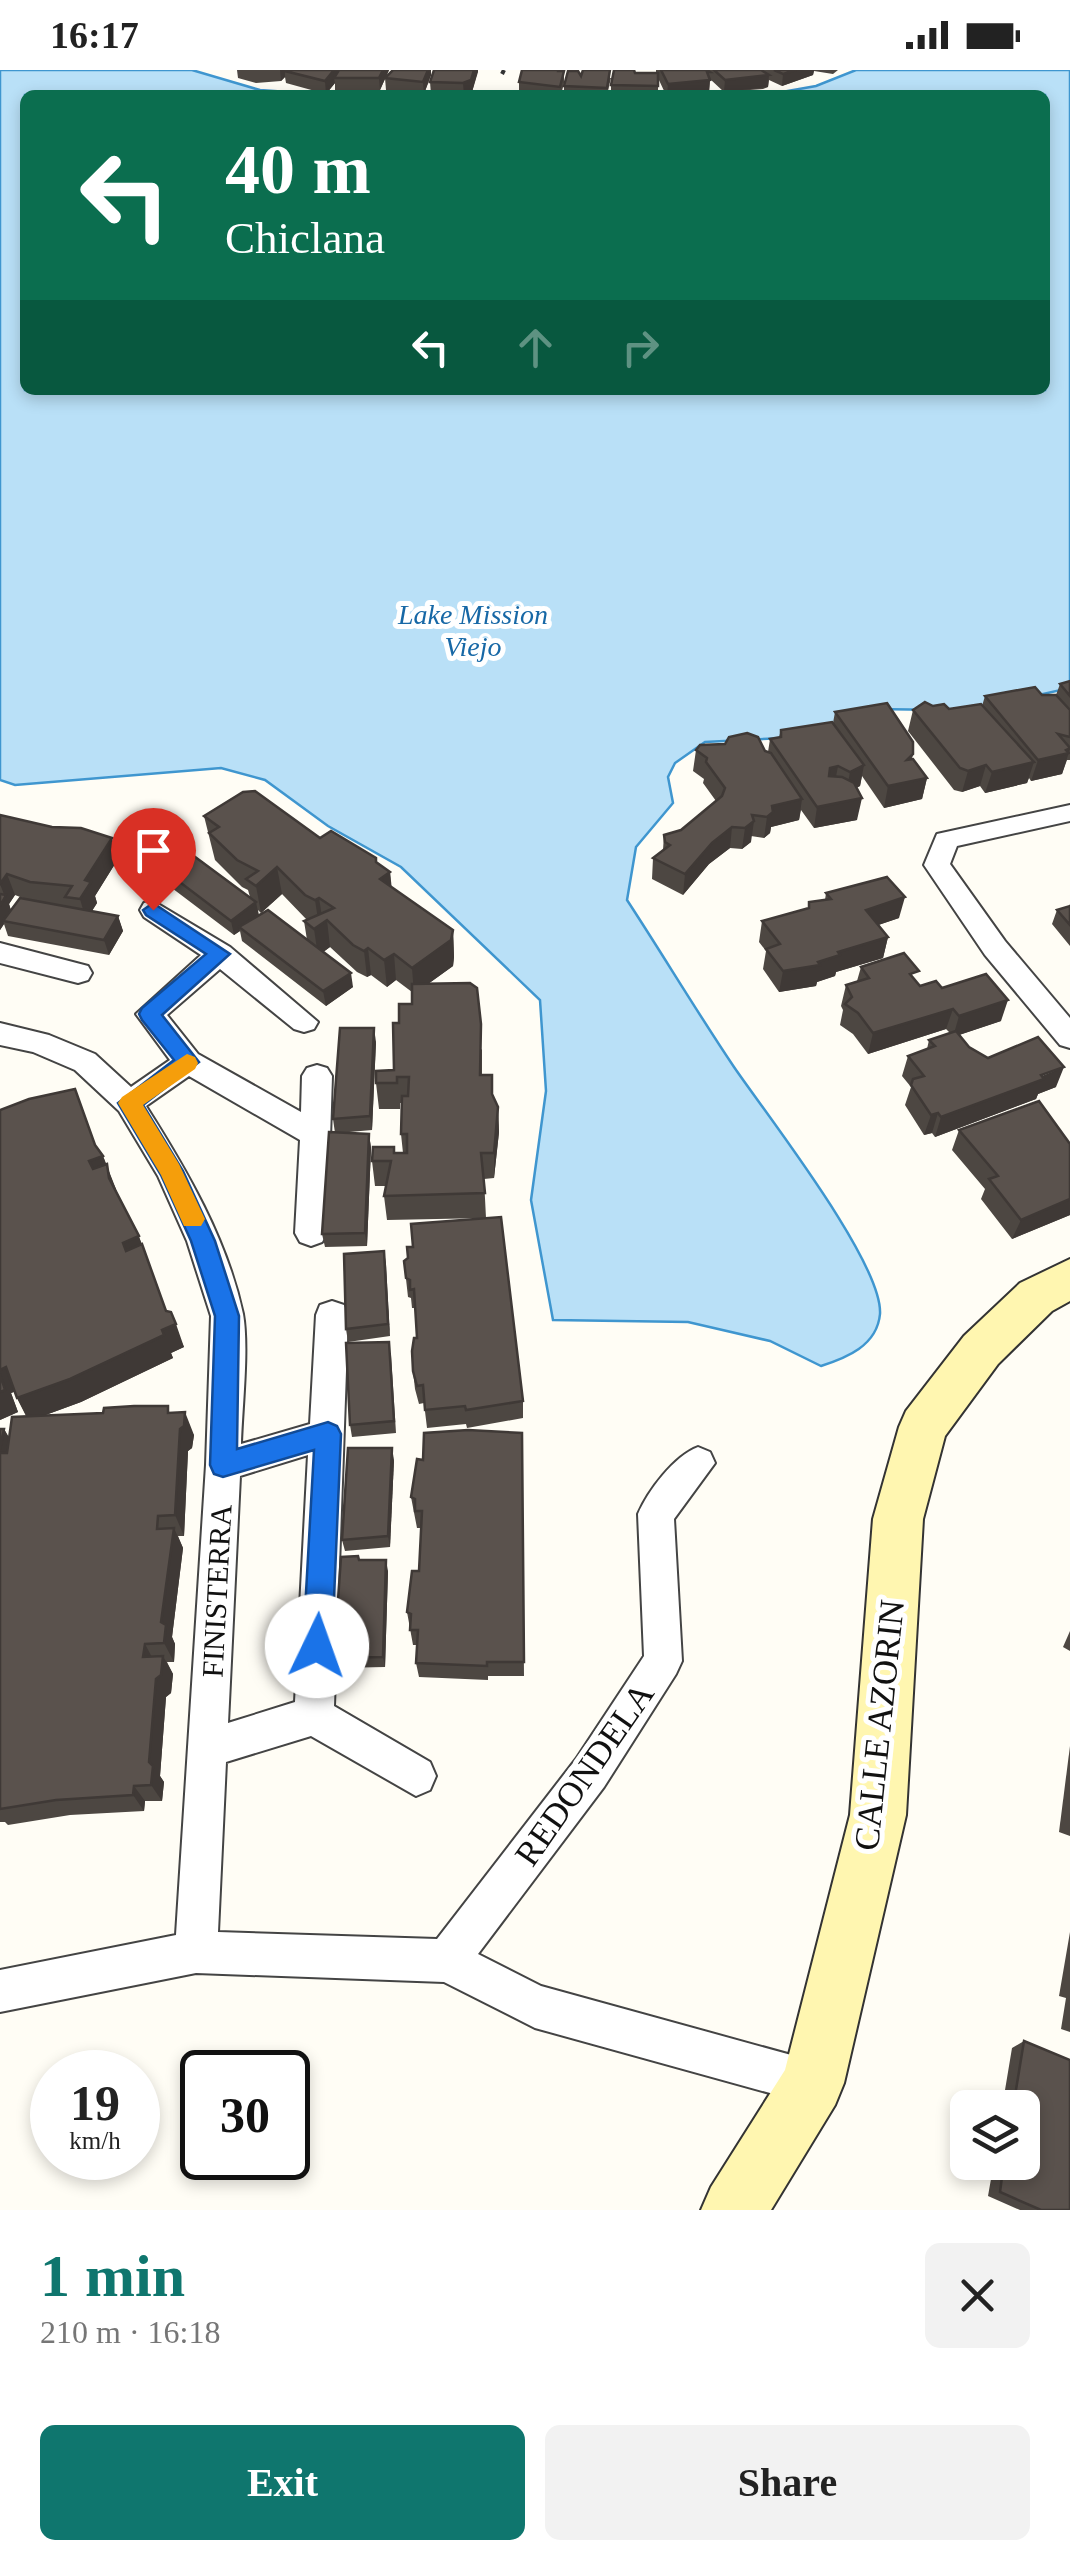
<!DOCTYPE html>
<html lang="en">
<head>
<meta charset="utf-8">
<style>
	body { margin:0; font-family:Georgia,serif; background:#f2f2f2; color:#222; height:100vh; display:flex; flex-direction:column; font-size:38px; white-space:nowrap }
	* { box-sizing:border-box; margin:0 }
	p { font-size:32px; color:#767676 }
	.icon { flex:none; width:55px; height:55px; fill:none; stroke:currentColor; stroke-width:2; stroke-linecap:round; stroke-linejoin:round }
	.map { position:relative; height:2140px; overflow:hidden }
	.sheet { display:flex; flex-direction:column; background:#fff; flex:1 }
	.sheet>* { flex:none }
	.top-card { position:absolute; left:20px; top:20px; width:1030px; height:305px; border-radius:15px; box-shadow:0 5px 15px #0003; background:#0b6e4f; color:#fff; overflow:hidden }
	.buttons { position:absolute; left:950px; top:2020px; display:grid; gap:20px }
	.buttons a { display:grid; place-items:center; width:90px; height:90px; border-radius:15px; background:#fff; box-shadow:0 5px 15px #0003; font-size:50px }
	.speed { position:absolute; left:30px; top:1980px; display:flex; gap:20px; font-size:50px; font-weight:700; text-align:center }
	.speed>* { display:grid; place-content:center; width:130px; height:130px; border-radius:50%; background:#fff; box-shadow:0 5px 15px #0003; line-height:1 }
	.speed small { font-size:25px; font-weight:400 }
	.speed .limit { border:5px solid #111; border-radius:15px; background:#fff; color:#111 }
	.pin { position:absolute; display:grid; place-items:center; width:85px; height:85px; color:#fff; margin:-102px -42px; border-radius:50% 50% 50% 0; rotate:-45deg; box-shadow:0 0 10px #0007 }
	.pin .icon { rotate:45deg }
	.me { position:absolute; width:110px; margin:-55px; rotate:3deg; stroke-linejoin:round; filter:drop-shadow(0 0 8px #0008) }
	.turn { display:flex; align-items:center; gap:35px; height:210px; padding:0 40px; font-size:45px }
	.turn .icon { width:130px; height:130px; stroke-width:2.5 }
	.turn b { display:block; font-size:70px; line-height:85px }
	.lanes { display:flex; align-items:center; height:95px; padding:0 40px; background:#0003; justify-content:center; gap:50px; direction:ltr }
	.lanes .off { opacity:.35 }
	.round { display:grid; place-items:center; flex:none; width:105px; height:105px; border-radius:15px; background:#f2f2f2 }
	.headline { display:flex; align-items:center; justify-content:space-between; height:170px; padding:0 40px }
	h1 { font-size:60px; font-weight:600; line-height:75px; color:#0f766e }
	.cta { display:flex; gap:20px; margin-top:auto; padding:20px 40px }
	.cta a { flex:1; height:115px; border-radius:15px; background:#0f766e; color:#fff; font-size:40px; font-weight:600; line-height:115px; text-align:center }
	.cta a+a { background:#f2f2f2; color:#222 }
	.status { display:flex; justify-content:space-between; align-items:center; height:70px; padding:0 50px; background:#fff; direction:ltr }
	.status svg { height:28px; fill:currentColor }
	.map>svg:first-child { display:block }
	.water { fill:#b9e0f7; stroke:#3f96cf; stroke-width:2.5 }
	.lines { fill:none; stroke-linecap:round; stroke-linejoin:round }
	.street-casing { stroke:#444; stroke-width:4 }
	.secondary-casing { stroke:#333; stroke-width:4 }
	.path { stroke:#333; stroke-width:4; stroke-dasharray:5 2.5; stroke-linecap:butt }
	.street { fill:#fff; fill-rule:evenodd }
	.secondary { fill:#fff6b0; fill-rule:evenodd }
	.wall { fill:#4d4742; fill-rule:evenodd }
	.shaded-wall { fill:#3f3936 }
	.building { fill:#5a524d; stroke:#3f3936; stroke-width:2.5 }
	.route { fill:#1a73e8; stroke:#114b97; stroke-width:2.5 }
	.slow { fill:#f59e0b }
	.labels { text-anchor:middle; stroke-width:10; stroke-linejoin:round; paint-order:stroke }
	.far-water-label { font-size:28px; font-style:italic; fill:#1768a6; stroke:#fff }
	.street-label { font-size:30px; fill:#111; stroke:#fff }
	.near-street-label { font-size:35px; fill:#111; stroke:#fff }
</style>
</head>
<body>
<div class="status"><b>16:17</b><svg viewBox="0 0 49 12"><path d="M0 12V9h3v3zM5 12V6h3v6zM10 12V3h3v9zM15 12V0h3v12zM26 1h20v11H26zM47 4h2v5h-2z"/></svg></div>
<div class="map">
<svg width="1070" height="2140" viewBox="0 0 1070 2140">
	<rect width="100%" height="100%" fill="#fffdf5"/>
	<!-- water -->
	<path class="water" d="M0 0H192L260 20 330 25H25V320H1045V25H765L816 16 856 0H1070V618L984 637 945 640 874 639 816 661 784 668 705 672 675 693 668 707 673 733 636 777 627 830C663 885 697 942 734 997 766 1044 883 1193 880 1244 877 1276 846 1288 821 1296L770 1271 688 1252 553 1250 531 1130 546 1021 540 930 401 797 328 756 265 710 221 698 15 715 0 710Z"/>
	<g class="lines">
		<!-- street casing -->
		<g class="street-casing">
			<g id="street">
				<path d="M1070 735V751L957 776 950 794 1005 871 1070 948V978L1060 975 985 885 924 795 937 764Z"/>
				<path d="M153 831 230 877 318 952 314 959 304 962 294 959 220 899 167 945 198 984 301 1042 302 1006 307 998 317 995 327 998 332 1006 327 1163 322 1172 311 1176 300 1172 295 1163 300 1070 189 1006 146 1036C186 1099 227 1169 243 1244 249 1277 242 1338 241 1374L310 1354 316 1245 320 1235 332 1231 344 1235 348 1245 334 1636 430 1692 436 1706 430 1720 416 1726 311 1666 226 1692 218 1862 437 1869 576 1689 644 1586 638 1444C648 1421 674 1386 698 1377L710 1382 715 1393 674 1449 682 1591 676 1604 604 1717 478 1884 541 1916 813 1991 829 1997 835 2013 829 2029 813 2035 535 1958 444 1912 196 1903 0 1942V1900L176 1865 206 1395 211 1246 187 1171 158 1106 119 1041 75 1000 33 982 0 975V953L49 965 95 984 131 1017 170 990 136 944 201 885 144 847 140 840 144 833ZM308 1385 295 1632 228 1653 240 1406Z"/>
				<path d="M0 873 88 896 92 903 88 910 78 913 0 893Z"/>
			</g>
		</g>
		<!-- secondary casing -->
		<g class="secondary-casing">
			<path id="secondary" d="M1070 1189V1231L1052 1241 998 1294 945 1366 923 1449 906 1745 844 2013 835 2035 771 2140H701L711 2117 785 2000 850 1745 873 1449 899 1357 906 1341 964 1266 1020 1213Z"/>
		</g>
		<!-- path -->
		<path class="path" d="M502 4 504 0"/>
		<!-- street -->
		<use href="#street" class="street"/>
		<!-- secondary -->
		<use href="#secondary" class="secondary"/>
	</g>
	<!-- wall -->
	<g class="wall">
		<path d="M237 0H389L380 20H335V13L326 24 286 13 285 7 281 11 256 13 238 8Z"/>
		<path d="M434 0H478L472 22 465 25 431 24 430 12Z"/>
		<path d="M656 0H838L833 4 814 1 813 5 782 16 769 10 768 17 763 19 724 22 710 9 709 22 680 25H666L658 8V25H611V15L635 3H656Z"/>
		<path d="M559 1H564V13L561 25 519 24V12Z"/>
		<path d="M431 5 424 24 386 20 385 8Z"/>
		<path d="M581 6 611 8 607 25H564V16Z"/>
		<path d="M1070 611V690H1067L1062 704 1031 711 1029 708 1027 713 985 723 980 716 962 722 954 720 908 661 913 640 933 636 949 639 982 636 985 626 1056 625 1060 614Z"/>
		<path d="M835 642 913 684 912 689 927 708 922 729 884 738 862 706 860 716 856 718 857 750 814 758 801 740 799 750 771 757 770 763 764 768 751 766V772L742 779 730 778 709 794 683 825 652 809 653 788 663 780 664 765 681 760 716 731 703 713 704 709 693 701 696 680 725 674 768 682 770 669 779 667 781 660 833 653Z"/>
		<path d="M0 745 118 789 95 826 97 833 92 841 118 846 123 861 109 885 8 866 4 854 0 860ZM15 825 28 830 11 841 9 834Z"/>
		<path d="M204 746 320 768 376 792 390 802 391 817 453 860 454 887 453 896 428 914 482 980V1005L498 1037 499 1062 494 1108 484 1109 486 1148 387 1150 384 1126 386 1116H375L372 1091 395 1083H403L401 1064 402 1033H400V1039H379L376 1013 394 1000 399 953 412 934V922L396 910 387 917 371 905 367 907 357 902 330 877 323 882 353 917 326 936 242 871 240 861 234 865 156 806 152 791 250 827 248 820 242 817 215 790ZM282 824 307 850 304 851 307 870 259 846 258 840 261 843Z"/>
		<path d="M826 823 899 848 878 855 888 867 883 888 836 902 835 906 817 912 816 916 779 922 763 899 766 881 759 872 762 851 808 839 825 830Z"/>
		<path d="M1070 834V876L1052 854 1057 840 1069 837Z"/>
		<path d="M861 897 916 912 920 916 942 918 1001 951 959 965 969 977 988 988 1056 1017 1038 1024 1036 1029 935 1067 932 1063 924 1065 905 1035 911 1017 902 1006 908 986 927 979 929 970 950 963 946 959 868 984 853 964 840 955 843 940 841 936 846 915 857 911Z"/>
		<path d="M376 972 372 1060 338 1063 369 1064 371 1078 367 1176 325 1177 322 1164 335 1063 333 1049Z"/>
		<path d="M959 1060 1070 1074V1145L1012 1169 981 1129 985 1119 952 1080Z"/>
		<path d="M95 1075 103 1086 117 1123 142 1174 166 1241 184 1277 171 1283 173 1288 81 1332 43 1346 171 1343 194 1365 192 1378 188 1381 184 1466H178L183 1478 172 1567 175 1574 174 1592H167L173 1604 171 1623 166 1627 160 1706 164 1712 162 1731H145L144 1741 70 1745 8 1755 5 1752H0V1359H4L9 1368 26 1346 14 1322 11 1323 18 1342 0 1350Z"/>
		<path d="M384 1181 390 1266 348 1272 346 1259Z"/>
		<path d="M404 1191 523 1331V1348L467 1358 466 1354 427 1358 424 1333 419 1334 415 1319 413 1301 417 1268 415 1238H412L411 1228 408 1227Z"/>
		<path d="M391 1285 396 1363 352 1367 350 1355Z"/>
		<path d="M522 1363 524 1606H488V1610L419 1607 416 1593 417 1575H413L407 1542 419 1501 421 1458H417L411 1427 423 1390Z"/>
		<path d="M394 1390 390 1477 345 1481 342 1470Z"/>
		<path d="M359 1490 388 1501 385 1597 337 1598 334 1588Z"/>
		<path d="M1070 1561V1581L1063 1577Z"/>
		<path d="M1070 1676V1766L1059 1762Z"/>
		<path d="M1070 1862V1962L1061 1959 1066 1928 1059 1926Z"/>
		<path d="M1024 1971 1070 2140H1020L988 2126 994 2092H1022V2038H1002L1012 1978Z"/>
	</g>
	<!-- shaded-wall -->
	<g class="shaded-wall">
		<path d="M280 0H294L285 1V7L281 11Z"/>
		<path d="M334 0H344L334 8 335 13 326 24 325 11Z"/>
		<path d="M383 0H389L380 20 379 8Z"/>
		<path d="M428 0H431V5L424 24 423 12Z"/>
		<path d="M474 0H478V2L472 22 464 25 463 13Z"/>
		<path d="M796 0H814L813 5 782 16 783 4Z"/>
		<path d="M769 5 768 17 724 22 725 10Z"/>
		<path d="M710 10 709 22 667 25 668 14Z"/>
		<path d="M1070 679 1062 704 1031 711 1038 690Z"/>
		<path d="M1034 692 1027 713 985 723 992 702Z"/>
		<path d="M864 695 860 716 846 723 850 702Z"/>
		<path d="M986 695 980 716 962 722 968 701Z"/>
		<path d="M838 696 834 717 826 719 830 698Z"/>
		<path d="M927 708 922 729 884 738 888 716Z"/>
		<path d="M862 728 857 750 814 758 817 737Z"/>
		<path d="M802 729 799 750 771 757 770 763 764 768 767 747 772 736Z"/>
		<path d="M754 751 751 772 742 779 745 758Z"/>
		<path d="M732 757 730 778 709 794 683 825 685 804 712 773Z"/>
		<path d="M112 768 118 789 95 826 97 833 86 850 80 829 85 810Z"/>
		<path d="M277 797 282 824 261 843 256 816Z"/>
		<path d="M390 802 393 829 380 809Z"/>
		<path d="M7 804 15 825 9 834 11 840 3 851 4 854 0 860V836L5 827 0 814Z"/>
		<path d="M905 827 899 848 861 861 866 840Z"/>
		<path d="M319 828 323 853 327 850 330 877 318 886 314 859 319 856 315 830Z"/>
		<path d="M256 832 259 847 239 857 240 861 234 865 231 851Z"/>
		<path d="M118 846 123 861 109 885 104 870Z"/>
		<path d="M453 860 454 887 453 896 414 924 412 898Z"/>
		<path d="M888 867 883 888 836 902 835 906 817 912 816 916 779 922 783 901 818 892 838 882Z"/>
		<path d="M368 878 371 905 367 907 364 881Z"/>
		<path d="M394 884 396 910 387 917 384 890Z"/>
		<path d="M351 903 353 917 326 936 323 921Z"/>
		<path d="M1008 930 1001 951 953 967 959 946Z"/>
		<path d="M953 939 946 959 868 984 873 963Z"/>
		<path d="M374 958 376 972 372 1060 370 1046Z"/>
		<path d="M1064 997 1056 1017 1038 1024 1036 1029 935 1067 941 1047Z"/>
		<path d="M498 1037 499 1062 494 1108V1083Z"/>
		<path d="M938 1043 932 1063 924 1065 931 1045Z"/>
		<path d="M369 1064 371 1078 367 1176 365 1163Z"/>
		<path d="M103 1086 116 1119 118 1133 98 1116 89 1091Z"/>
		<path d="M1070 1129V1145L1012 1169 1021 1150Z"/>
		<path d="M139 1166 147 1191 132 1197 123 1173Z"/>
		<path d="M384 1181 386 1194 390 1266 388 1254Z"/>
		<path d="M176 1254 184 1277 171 1283 173 1288 81 1332 29 1351 17 1328Z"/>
		<path d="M6 1297 18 1320 11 1323 18 1342 0 1350V1300Z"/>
		<path d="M185 1342 194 1365 192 1378 188 1381 184 1466 175 1445 180 1359Z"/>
		<path d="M4 1359 17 1381 0 1384V1379Z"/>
		<path d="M392 1378 394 1390 390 1477 388 1466Z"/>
		<path d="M174 1458 183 1478 172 1567 175 1574 174 1592 164 1573 161 1552Z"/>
		<path d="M386 1490 388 1501 385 1597 383 1587Z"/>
		<path d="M145 1574 155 1593 143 1587Z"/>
		<path d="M163 1586 173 1604 171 1623 166 1627 160 1706 164 1712 162 1731 151 1715 149 1692 156 1609Z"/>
		<path d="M134 1716 145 1731 144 1741 133 1725Z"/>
	</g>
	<!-- building -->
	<g class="building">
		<path d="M287 0H334L325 11 285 1Z"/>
		<path d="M339 0H383L379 8H334Z"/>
		<path d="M393 0H428L423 12 385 8Z"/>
		<path d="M434 0H474L471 10 463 13 430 12Z"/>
		<path d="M522 0H558V1H564L560 17 519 12Z"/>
		<path d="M583 0H610L607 18 564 16 568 1H578L581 6Z"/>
		<path d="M614 0H634L635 3H658V16L611 15Z"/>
		<path d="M661 0H707L710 2H707L710 10 668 14Z"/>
		<path d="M714 0H761L769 5 725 10Z"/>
		<path d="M774 0H796L783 4Z"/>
		<path d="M1070 611V626L1060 614Z"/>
		<path d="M1035 617 1042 625H1056L1070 640V667L1058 664 1070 678 1066 680 1069 683 1038 690 985 626Z"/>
		<path d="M925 632 933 636 944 634 949 639 981 634 1034 692 992 702 986 695 968 701 960 698 913 640Z"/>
		<path d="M887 633 913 672V684L907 690 913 689 927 708 888 716 835 642Z"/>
		<path d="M832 652 864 695 850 702 838 696 830 698 829 706 842 707 854 713 862 728 817 737 770 669 781 667V660Z"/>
		<path d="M747 663 758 667 765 681 771 683 802 729 772 736 773 742 767 747 752 745 754 751 745 758 732 757 712 773 685 804 653 788 670 775 665 772 664 765 681 760 722 726 725 718 706 692 707 688 696 680 700 675 725 674 729 667Z"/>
		<path d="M255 721 320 768 331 761 376 788V792L390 802 380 809 453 860 451 870 412 898 394 884 384 890 368 878 364 881 353 875 327 850 314 859 304 851 334 838 319 828 315 830 305 825 277 797 256 816 246 809 258 801 237 790 209 763 219 757 204 746 243 722Z"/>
		<path d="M0 745 52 757 81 758 112 768 85 810 91 812 80 829 65 827 72 816 30 812 7 804 0 814Z"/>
		<path d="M179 775 256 832 231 851 152 791Z"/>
		<path d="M887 807 905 827 866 840 888 867 838 882 840 885 818 892 820 895 783 901 766 879 780 874 762 851 809 838V832L831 829 826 823Z"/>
		<path d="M0 824 6 825 0 836Z"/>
		<path d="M20 828 118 846 104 870 3 851Z"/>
		<path d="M1070 836V855L1057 840Z"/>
		<path d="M268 840 351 903 323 921 239 857Z"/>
		<path d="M904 883 919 901 910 904 920 916 936 911 942 918 986 904 1008 930 959 946 953 939 873 963 858 943 845 934 852 927 846 915 869 908 861 897Z"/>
		<path d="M470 913 477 918 481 954 480 1005H492V1024L498 1037 494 1083H481L485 1123 384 1126 391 1091H372L373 1077H394V1083H407V1064H401L402 1026H408L409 1007H397V1013H376V1001L394 1000 393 953H399V934H412V914Z"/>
		<path d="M340 958H374L370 1046 333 1049Z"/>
		<path d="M956 961 969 977 988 988 1038 967 1064 997 1041 1005 1044 1009 941 1047 938 1043 931 1045 911 1015 913 1009 924 1006 908 986 935 976 929 970Z"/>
		<path d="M75 1019 95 1075 103 1086 89 1091 93 1099 107 1094 109 1108 139 1166 123 1173 126 1181 142 1174 166 1241 171 1242 176 1254 162 1260 164 1265 70 1309 17 1328 6 1297 0 1300V1040L29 1029Z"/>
		<path d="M1039 1031 1070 1074V1129L1021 1150 989 1109 998 1106 959 1060Z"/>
		<path d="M329 1062 369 1064 365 1163 322 1164Z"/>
		<path d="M501 1147 523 1331 466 1340 465 1336 425 1340 423 1315 417 1316 413 1301 412 1281 414 1268H417L414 1219 410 1220V1210L406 1208 404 1191 408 1188 407 1177H413L411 1154Z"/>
		<path d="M384 1181 388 1254 346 1259 344 1184Z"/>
		<path d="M389 1272 394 1351 350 1355 346 1273Z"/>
		<path d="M0 1304 5 1320 0 1322Z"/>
		<path d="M134 1336H168V1343L185 1342 184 1356 180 1359 175 1445 158 1446 157 1459 174 1458 161 1552 166 1555 164 1573 145 1574 143 1587 163 1586 161 1605 156 1609 149 1692 153 1696 151 1715 134 1716 133 1725 56 1730 0 1739V1383H7L12 1347 103 1343 104 1338Z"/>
		<path d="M0 1359H4L0 1379Z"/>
		<path d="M468 1360 522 1363 524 1592H487V1596L416 1593 418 1560H410L411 1544 407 1542 412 1501H419L422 1441H415V1429L411 1427 417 1389 423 1390 424 1363Z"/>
		<path d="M348 1378H392L388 1466 342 1470Z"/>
		<path d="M358 1486 359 1490H386L383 1587 334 1588 341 1487Z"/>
		<path d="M1024 1971 1070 1990V2140H1041L1000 2122 1004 2092H1022V2038H1013Z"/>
	</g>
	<!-- route -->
	<path class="route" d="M153 833 230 884 162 945 199 992 143 1035 183 1101 215 1171 239 1246 237 1379 328 1352 337 1356 341 1364 332 1576 327 1586 317 1590 307 1586 303 1576 314 1380 223 1407 214 1404 210 1395 215 1246 191 1171 161 1105 118 1033 174 990 142 950 139 944 142 938 206 884 146 845 143 840Z"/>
	<!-- slow -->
	<path class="slow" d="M187 984 195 987 198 993 195 999 143 1035 179 1094 205 1149 201 1156H184L161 1105 118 1033 122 1027Z"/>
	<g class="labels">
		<!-- far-water labels -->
		<g class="far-water-label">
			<text x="473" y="554">Lake Mission<tspan x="473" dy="32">Viejo</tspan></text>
		</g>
		<!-- street labels -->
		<g class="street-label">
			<text transform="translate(217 1521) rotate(-87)" y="10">FINISTERRA</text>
		</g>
		<!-- near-street labels -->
		<g class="near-street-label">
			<text transform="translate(879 1655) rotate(-84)" y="12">CALLE AZORIN</text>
			<text transform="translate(584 1704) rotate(-55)" y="12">REDONDELA</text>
		</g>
	</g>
</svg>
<div class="buttons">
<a><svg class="icon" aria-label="layers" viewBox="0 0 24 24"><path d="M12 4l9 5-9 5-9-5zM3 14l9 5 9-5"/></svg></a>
</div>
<div class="speed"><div>19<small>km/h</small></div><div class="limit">30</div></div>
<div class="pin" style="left:153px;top:840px;background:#d93025"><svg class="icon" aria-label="arrive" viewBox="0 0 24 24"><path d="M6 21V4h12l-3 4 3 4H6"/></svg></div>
<svg class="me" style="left:317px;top:1576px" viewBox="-20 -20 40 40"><circle r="19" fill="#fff"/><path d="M0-13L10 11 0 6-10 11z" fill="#1a73e8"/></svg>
<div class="top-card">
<div class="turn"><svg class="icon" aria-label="left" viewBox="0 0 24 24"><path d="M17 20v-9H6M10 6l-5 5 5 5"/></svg><div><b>40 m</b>Chiclana</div></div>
<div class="lanes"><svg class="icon" aria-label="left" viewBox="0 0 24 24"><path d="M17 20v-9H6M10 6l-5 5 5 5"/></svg><svg class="icon off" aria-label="ahead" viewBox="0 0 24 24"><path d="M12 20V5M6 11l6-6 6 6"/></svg><svg class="icon off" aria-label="right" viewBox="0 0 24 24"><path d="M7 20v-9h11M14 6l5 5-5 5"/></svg></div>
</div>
</div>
<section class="sheet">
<div class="headline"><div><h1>1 min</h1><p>210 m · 16:18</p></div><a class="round"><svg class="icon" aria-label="close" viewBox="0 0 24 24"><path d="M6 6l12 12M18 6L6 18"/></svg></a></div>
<div class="cta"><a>Exit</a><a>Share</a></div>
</section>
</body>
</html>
